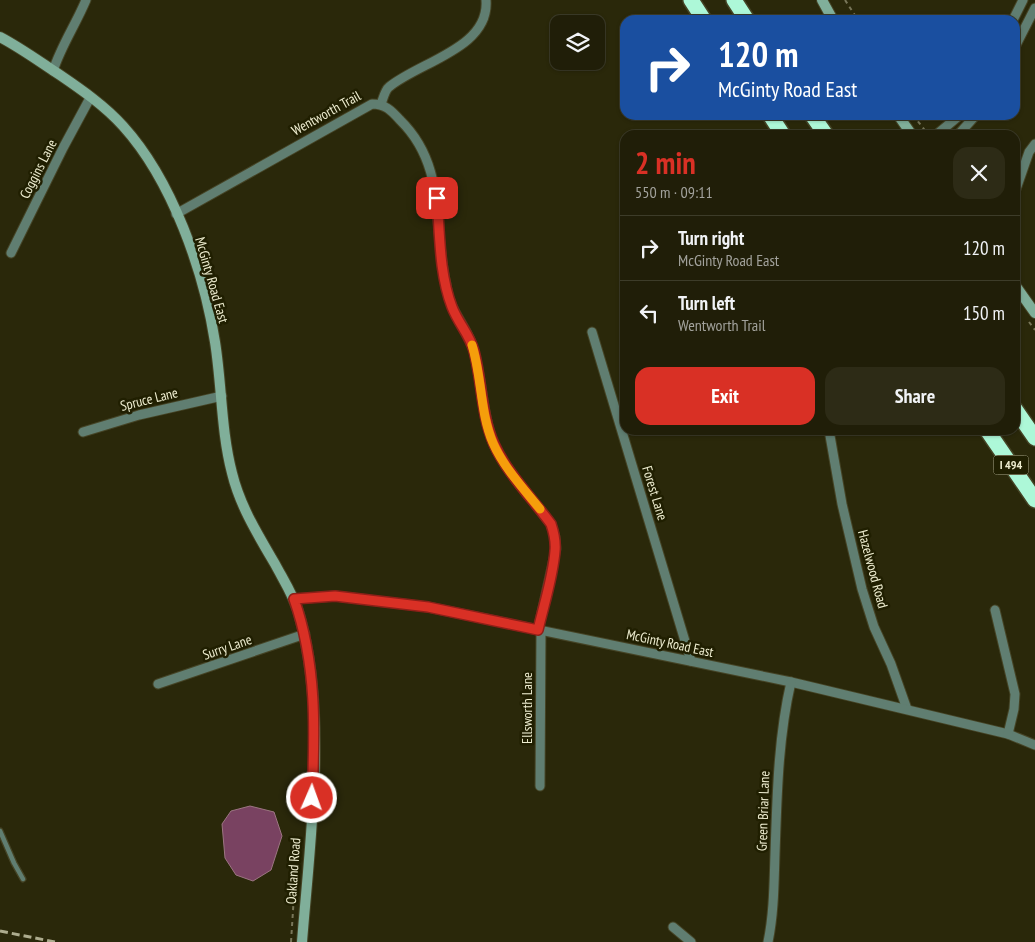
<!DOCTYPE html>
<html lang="en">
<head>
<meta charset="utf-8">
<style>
	body { margin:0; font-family:"PT Sans Narrow",sans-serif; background:#2d2b16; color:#f1f3f6; height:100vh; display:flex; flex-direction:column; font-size:19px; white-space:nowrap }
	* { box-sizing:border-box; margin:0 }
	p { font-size:16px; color:#a2a29c }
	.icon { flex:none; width:28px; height:28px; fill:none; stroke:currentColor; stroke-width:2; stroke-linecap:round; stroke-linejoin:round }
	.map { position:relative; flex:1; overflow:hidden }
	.side { position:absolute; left:620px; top:130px; width:400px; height:305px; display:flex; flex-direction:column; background:#201e08; border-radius:15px; box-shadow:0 1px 4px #0004,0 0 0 1px #3d3c29 }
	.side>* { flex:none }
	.banner { position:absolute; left:620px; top:15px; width:400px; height:105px; border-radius:15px; box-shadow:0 1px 4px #0004,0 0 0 1px #3d3c29; background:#1a4fa0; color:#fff; overflow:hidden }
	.tools { position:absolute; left:550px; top:15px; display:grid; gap:10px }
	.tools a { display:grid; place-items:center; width:55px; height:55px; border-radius:10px; background:#201e08; box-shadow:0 1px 4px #0004,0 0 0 1px #3d3c29; font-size:25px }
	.pin { position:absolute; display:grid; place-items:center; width:42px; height:42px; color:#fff; margin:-21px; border-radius:10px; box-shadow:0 2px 8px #0006 }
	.me { position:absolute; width:55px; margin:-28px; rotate:2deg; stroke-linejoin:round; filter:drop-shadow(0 0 4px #0008) }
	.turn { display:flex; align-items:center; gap:18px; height:105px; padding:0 15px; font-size:22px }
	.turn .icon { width:65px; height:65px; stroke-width:2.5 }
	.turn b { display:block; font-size:35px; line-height:42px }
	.round { display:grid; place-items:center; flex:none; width:52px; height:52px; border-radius:15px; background:#2d2b16 }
	.overview { display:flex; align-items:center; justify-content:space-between; height:85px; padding:0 15px }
	h1 { font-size:30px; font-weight:600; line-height:38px; color:#d93025 }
	.cta { display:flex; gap:10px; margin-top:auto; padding:10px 15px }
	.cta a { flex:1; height:58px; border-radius:15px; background:#d93025; color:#fff; font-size:20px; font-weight:600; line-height:58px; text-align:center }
	.cta a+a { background:#2d2b16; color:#f1f3f6 }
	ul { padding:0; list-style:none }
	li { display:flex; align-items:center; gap:15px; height:65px; padding:0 15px; border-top:1px solid #3d3c29 }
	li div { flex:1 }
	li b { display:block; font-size:19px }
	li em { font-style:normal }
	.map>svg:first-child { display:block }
	.water { fill:#794261; stroke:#9c7582 }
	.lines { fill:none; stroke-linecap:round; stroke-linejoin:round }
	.lane-casing { stroke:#454426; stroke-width:7 }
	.street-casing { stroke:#454426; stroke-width:11 }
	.secondary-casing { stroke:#454426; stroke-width:12 }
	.highway-casing { stroke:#454426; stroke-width:18 }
	.path { stroke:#787659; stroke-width:2; stroke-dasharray:4 4; stroke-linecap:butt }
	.lane { stroke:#607e71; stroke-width:4.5 }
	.street { stroke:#607e71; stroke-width:9 }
	.secondary { stroke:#80af9a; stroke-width:10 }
	.highway { stroke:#adf8d8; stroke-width:15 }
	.rail { stroke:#adac8e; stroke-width:3; stroke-dasharray:8 4; stroke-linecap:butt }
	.route-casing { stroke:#8d1f18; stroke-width:12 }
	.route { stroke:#d93025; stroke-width:9 }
	.slow { stroke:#f59e0b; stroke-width:9 }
	.labels { text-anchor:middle; stroke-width:5; stroke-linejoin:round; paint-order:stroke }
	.shield { fill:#201f01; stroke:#b0af92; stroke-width:1 }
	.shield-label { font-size:12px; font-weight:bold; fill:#eeedd0 }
	.street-label { font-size:14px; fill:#eeedd0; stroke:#201f01 }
</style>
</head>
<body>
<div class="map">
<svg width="1035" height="942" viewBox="0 0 1035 942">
	<rect width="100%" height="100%" fill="#2a280a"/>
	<!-- water -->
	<path class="water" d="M250 806 274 812 282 836 271 870 253 881 236 875 225 858 222 824 231 811Z"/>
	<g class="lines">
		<!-- lane casing -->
		<g class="lane-casing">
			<path id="lane" d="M0 831 14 863 23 879"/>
		</g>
		<!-- street casing -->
		<g class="street-casing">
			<g id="street">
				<path d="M1013 20 1023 0"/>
				<path d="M1015 47 1035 8"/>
				<path d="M53 71C61 46 76 24 86 0"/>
				<path d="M381 104C383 99 385 90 389 87 419 62 490 48 486 0"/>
				<path d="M936 135 960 115"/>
				<path d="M958 135 976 115"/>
				<path d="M1015 192 1029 152 1035 144"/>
				<path d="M176 214 372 104C385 104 391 110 400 120 448 167 432 226 446 284 447 293 450 302 454 310 461 324 470 335 474 351 482 380 482 411 492 440 502 468 533 499 551 524L555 537 556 549 538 630"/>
				<path d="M11 253 63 148 90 98"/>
				<path d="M592 332 691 661"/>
				<path d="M829 430 842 504 862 589 874 627 891 664 907 709"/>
				<path d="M83 432 139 415 222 396"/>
				<path d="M294 599 335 596 428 607 791 682 1008 734 1035 745"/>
				<path d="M995 610 1015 694 1014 709 1008 734"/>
				<path d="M158 684 305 634"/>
				<path d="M540 786 541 631"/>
				<path d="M673 927 691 942"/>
				<path d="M768 942C774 913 774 883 775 854 777 797 778 738 791 682"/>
			</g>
		</g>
		<!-- secondary casing -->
		<g class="secondary-casing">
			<g id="secondary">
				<path d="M822 0 833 20"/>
				<path d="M0 37C21 48 40 62 60 75 82 90 105 106 123 126 172 180 204 271 215 342 222 386 221 431 232 473 240 506 258 535 275 564 284 581 294 596 299 614 328 715 310 839 302 942"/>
				<path d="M898 115 912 135"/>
				<path d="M1015 285 1035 313"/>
			</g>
		</g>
		<!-- highway casing -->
		<g class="highway-casing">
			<g id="highway">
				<path d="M691 0 704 20"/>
				<path d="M734 0 747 20"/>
				<path d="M770 115 783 135"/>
				<path d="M812 115 826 135"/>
				<path d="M1015 409 1035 438"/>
				<path d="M987 430 1035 500"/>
			</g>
		</g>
		<!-- path -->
		<g class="path">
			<path d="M845 0 858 20"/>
			<path d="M913 115 927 133"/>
			<path d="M1029 322 1035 330"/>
			<path d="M291 942 294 895"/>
		</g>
		<!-- lane -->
		<use href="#lane" class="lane"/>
		<!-- street -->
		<use href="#street" class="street"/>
		<!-- secondary -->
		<use href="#secondary" class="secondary"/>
		<!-- highway -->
		<use href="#highway" class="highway"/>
		<!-- rail -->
		<path class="rail" d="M0 931 55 942"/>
	</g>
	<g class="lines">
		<!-- route casing -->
		<g class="route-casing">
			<path id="route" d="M312 798C315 731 317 664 294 599L335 596 428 607 538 630C544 604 553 577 555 551 556 541 554 533 551 524 532 498 507 473 494 444 481 415 482 381 474 351 470 335 458 323 452 307 439 273 440 235 437 198"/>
		</g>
		<!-- route -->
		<use href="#route" class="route"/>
		<!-- slow -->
		<path class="slow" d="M472 345C482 377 480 413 493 443 504 468 524 489 540 509"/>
	</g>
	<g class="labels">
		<!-- shield labels -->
		<rect class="shield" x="993.5" y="455.5" width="35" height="19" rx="4"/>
		<g class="shield-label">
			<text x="1011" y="469">I 494</text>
		</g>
		<!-- street labels -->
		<g class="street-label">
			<text transform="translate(326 113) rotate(-29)" y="5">Wentworth Trail</text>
			<text transform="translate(38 169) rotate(-63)" y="5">Coggins Lane</text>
			<text transform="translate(212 280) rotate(74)" y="5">McGinty Road East</text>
			<text transform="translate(149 399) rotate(-14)" y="5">Spruce Lane</text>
			<text transform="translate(655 493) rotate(73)" y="5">Forest Lane</text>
			<text transform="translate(873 569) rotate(75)" y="5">Hazelwood Road</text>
			<text transform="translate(670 643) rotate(12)" y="5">McGinty Road East</text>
			<text transform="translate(227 647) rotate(-19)" y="5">Surry Lane</text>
			<text transform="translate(527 708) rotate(-90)" y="5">Ellsworth Lane</text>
			<text transform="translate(763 811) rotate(-88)" y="5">Green Briar Lane</text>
			<text transform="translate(293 871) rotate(-86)" y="5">Oakland Road</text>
		</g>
	</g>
</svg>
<div class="tools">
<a><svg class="icon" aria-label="layers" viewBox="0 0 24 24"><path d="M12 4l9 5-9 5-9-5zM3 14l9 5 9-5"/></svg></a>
</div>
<div class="pin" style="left:437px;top:198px;background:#d93025"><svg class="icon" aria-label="arrive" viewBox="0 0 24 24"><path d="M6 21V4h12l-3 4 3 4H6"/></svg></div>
<svg class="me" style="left:312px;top:798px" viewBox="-20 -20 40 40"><circle r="17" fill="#d93025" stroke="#fff" stroke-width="3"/><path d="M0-11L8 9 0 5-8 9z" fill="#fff"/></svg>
<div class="banner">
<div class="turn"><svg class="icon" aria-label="right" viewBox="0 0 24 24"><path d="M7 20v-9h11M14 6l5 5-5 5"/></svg><div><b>120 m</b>McGinty Road East</div></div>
</div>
<section class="side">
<div class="overview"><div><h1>2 min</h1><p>550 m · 09:11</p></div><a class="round"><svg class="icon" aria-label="close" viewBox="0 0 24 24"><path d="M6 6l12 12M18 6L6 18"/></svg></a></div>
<ul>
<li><svg class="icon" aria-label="right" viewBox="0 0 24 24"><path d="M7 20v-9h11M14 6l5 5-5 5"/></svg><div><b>Turn right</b><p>McGinty Road East</p></div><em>120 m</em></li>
<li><svg class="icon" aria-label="left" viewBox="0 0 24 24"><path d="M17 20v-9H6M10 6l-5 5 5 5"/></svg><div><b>Turn left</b><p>Wentworth Trail</p></div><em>150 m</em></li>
</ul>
<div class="cta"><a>Exit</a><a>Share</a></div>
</section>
</div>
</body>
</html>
